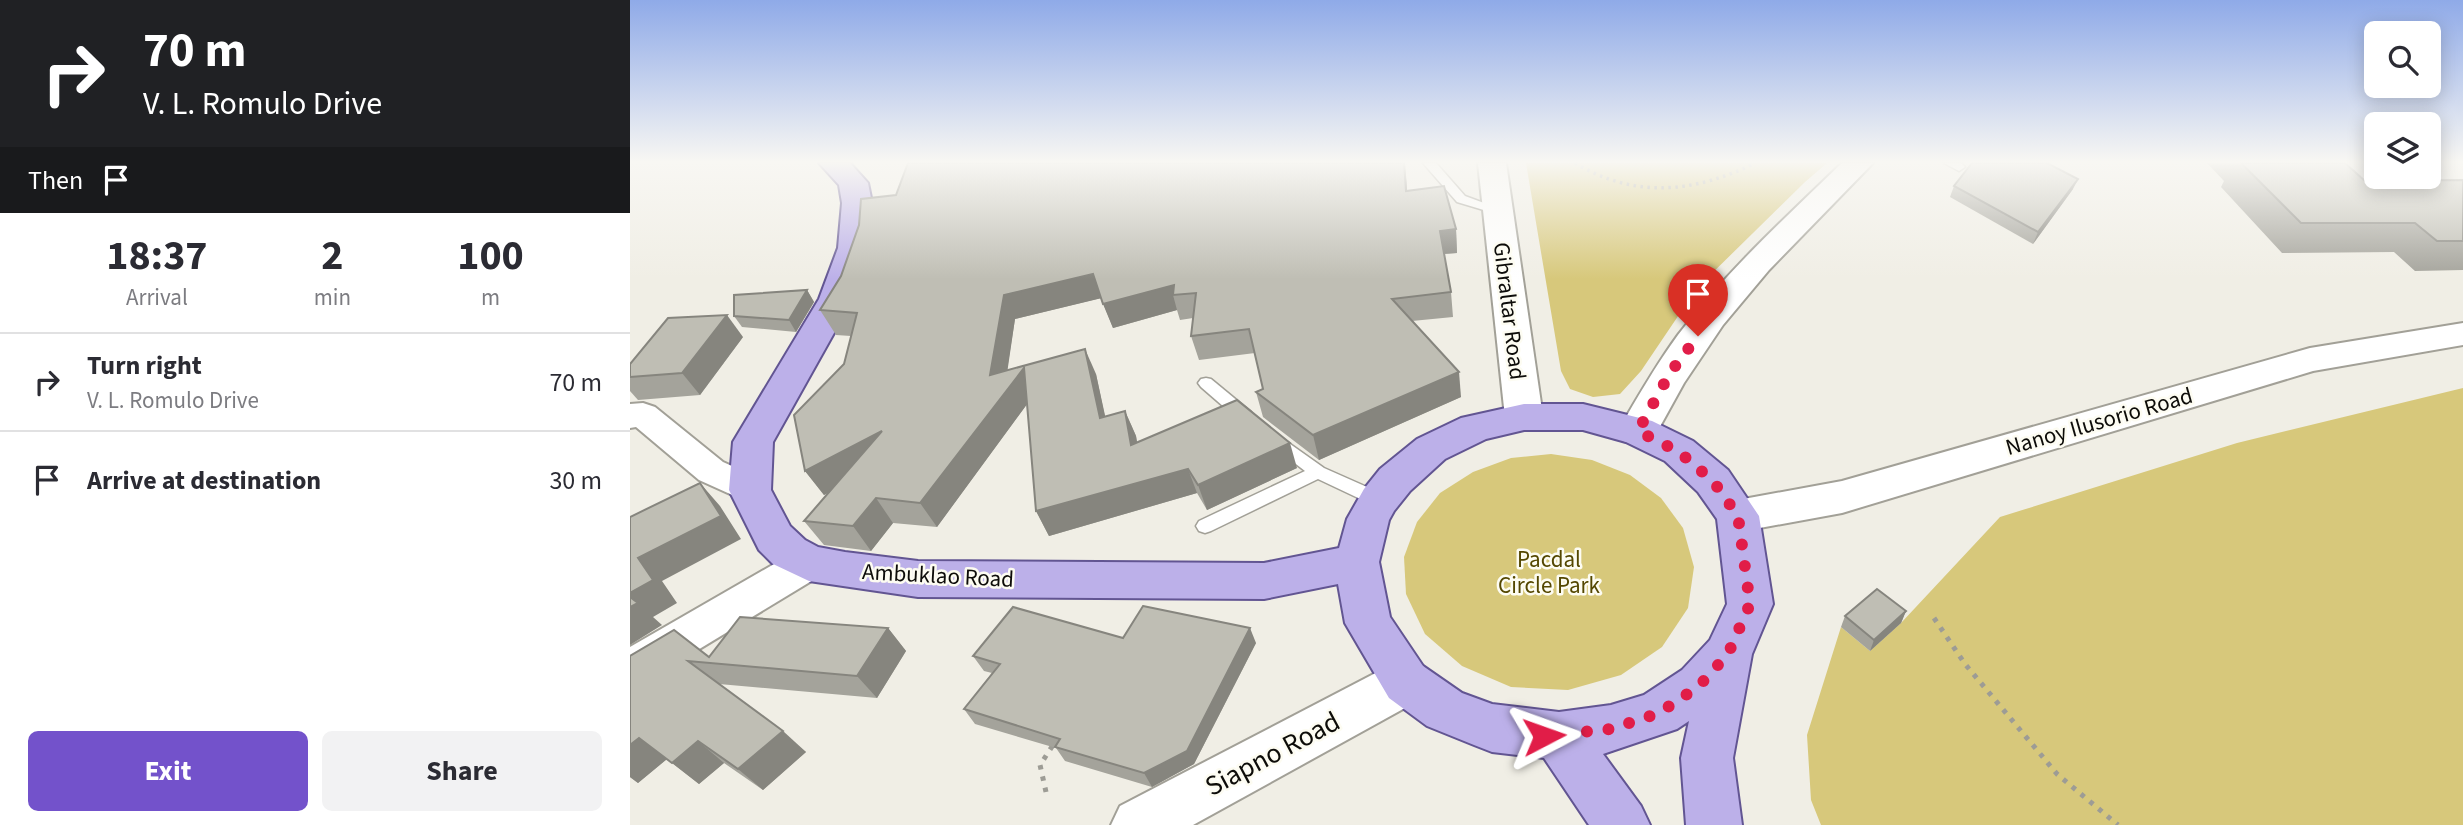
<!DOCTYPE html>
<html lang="en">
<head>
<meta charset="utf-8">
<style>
	body { margin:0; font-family:"Source Sans 3",sans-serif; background:#f2f2f3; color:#2b2b33; height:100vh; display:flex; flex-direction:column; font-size:26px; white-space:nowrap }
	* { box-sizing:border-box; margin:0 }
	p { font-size:23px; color:#7c7c81 }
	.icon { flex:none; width:38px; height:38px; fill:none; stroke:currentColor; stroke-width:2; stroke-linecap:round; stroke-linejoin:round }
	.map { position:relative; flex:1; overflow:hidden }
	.sheet { display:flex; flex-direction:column; background:#fff; width:630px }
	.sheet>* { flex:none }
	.hud { background:#202124; color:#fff; overflow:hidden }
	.fabs { position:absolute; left:1734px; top:21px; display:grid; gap:14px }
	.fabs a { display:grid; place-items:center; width:77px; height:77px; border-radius:10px; background:#fff; box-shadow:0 4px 18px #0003; font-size:35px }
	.pin { position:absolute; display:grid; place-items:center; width:60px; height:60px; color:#fff; margin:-72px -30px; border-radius:50% 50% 50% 0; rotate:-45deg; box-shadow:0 0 7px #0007 }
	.pin .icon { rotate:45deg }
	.me { position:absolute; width:77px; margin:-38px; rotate:86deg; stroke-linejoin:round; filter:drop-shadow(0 0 5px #0008) }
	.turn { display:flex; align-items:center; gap:24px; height:147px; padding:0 28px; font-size:32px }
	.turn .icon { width:91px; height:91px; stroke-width:2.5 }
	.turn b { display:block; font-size:49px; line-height:60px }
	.then { display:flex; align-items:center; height:66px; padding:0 28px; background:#0003; gap:14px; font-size:26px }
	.eta { display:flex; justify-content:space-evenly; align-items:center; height:119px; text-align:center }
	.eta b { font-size:42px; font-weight:700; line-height:49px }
	.button { display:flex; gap:14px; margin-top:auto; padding:14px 28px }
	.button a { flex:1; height:80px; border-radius:10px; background:#7352cb; color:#fff; font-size:28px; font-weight:700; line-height:80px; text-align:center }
	.button a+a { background:#f2f2f3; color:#2b2b33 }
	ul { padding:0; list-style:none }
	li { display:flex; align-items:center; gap:21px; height:98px; padding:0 28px; border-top:2px solid #e1e1e2 }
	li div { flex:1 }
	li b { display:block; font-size:26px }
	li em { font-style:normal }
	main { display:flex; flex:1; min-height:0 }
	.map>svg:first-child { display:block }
	.green { fill:#d7c87b }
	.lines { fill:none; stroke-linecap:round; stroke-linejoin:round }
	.service-casing { stroke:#a2a097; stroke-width:3 }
	.minor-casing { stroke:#a2a097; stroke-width:4 }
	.tertiary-casing { stroke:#a2a097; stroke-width:4 }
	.secondary-casing { stroke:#a2a097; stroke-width:4 }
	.primary-casing { stroke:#625592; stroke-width:4 }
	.path-far1 { stroke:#9d9c95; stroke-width:3.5; stroke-dasharray:2.5 4.5; stroke-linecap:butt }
	.path { stroke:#9d9c95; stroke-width:5; stroke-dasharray:4.5 7; stroke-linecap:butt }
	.service { fill:#fff; fill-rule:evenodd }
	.minor { fill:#fff; fill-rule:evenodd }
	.tertiary { fill:#fff; fill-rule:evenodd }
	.secondary { fill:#fff; fill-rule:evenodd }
	.primary { fill:#bcb0e9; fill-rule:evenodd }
	.wall { fill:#a4a39b }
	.shaded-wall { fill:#86857e }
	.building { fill:#bfbeb4; stroke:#86857e; stroke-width:2 }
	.route { stroke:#e11d48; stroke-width:12; stroke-dasharray:0 21.6 }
	.labels { text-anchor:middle; stroke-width:5; stroke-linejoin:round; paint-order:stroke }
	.street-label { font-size:23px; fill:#0d0c09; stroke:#fdfcf2 }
	.park-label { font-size:23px; fill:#544700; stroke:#fdfcf2 }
	.near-street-label { font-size:28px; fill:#0d0c09; stroke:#fdfcf2 }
</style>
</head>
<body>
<main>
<section class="sheet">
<div class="hud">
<div class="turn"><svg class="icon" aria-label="right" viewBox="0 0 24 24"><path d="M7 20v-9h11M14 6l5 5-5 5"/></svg><div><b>70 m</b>V. L. Romulo Drive</div></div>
<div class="then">Then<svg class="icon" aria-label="arrive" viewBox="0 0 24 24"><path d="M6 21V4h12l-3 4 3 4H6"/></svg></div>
</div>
<div class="eta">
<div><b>18:37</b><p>Arrival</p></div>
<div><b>2</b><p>min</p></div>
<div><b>100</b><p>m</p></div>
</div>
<ul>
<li><svg class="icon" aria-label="right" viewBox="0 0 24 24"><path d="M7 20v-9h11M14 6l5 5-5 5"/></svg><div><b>Turn right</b><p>V. L. Romulo Drive</p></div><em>70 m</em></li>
<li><svg class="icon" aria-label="arrive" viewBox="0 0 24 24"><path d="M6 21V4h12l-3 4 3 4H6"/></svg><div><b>Arrive at destination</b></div><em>30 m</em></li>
</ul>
<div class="button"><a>Exit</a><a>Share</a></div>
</section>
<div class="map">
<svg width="1833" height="825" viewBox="0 0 1833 825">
	<rect width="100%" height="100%" fill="#f0eee5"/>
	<!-- green -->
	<g class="green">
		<path d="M896 163H1197L1175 182 1067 288 1011 371 990 394 963 397 940 389 931 371Z"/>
		<path d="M1833 388V825H1191L1181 800 1177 735 1211 627 1240 651 1271 623 1370 517 1607 443Z"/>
		<path d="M921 454 962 460 1000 475 1031 498 1053 528 1064 567 1058 608 1032 647 991 675 938 690 881 687 832 666 795 634 776 594 774 557 787 522 810 493 843 472 881 458Z"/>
	</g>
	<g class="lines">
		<!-- service casing -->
		<g class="service-casing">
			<g id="service">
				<path d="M793 163H806L835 196 873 210 867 214 827 202Z"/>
				<path d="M1314 163H1331L1335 167 1329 171Z"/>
				<path d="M576 378 581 379 621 412 623 416 621 420H609L571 387 568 383 571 379Z"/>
				<path d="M646 434 694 468 755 495 758 500 755 505H743L688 479 581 531 575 533 569 531 566 526 569 521 675 471 640 444 638 440Z"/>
			</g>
		</g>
		<!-- minor casing -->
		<g class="minor-casing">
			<g id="minor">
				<path d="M13 403 25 407 93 462 133 480 138 490 133 500 120 503 69 480 6 427 0 428V404Z"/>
				<path d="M179 548 193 552 198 563 193 574 15 682 0 688V647L165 552Z"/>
			</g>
		</g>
		<!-- tertiary casing -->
		<g class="tertiary-casing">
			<g id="tertiary">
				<path d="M848 163H876L913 417 908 427 894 430 880 427 875 417Z"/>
				<path d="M776 660 793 666 801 682 793 698 563 825H481L490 806 759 666Z"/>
			</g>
		</g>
		<!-- secondary casing -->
		<g class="secondary-casing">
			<g id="secondary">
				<path d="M1212 163H1243L1139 270 1093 325 1054 383 1022 441 1008 445 994 441 988 431C1007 398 1026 365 1048 335 1096 272 1155 218 1212 163Z"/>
				<path d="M1833 323V345L1683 371 1212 513 1108 532 1093 528 1087 516 1093 504 1108 500 1212 481 1680 348Z"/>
			</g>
		</g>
		<!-- primary casing -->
		<g class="primary-casing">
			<path id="primary" d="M189 163H220L238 183 242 203 240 248 223 299 143 442 141 490 160 526 175 540 188 547 215 552 288 561 634 563 709 548 717 519 734 489 750 469 787 439 831 418 894 404H953L1022 421 1063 441 1098 470 1129 516 1143 604 1122 654 1103 758 1112 825H1056L1051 758 1059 721 1047 729 973 754 1011 806 1020 825H959L914 758 862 752 844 745 797 726 759 698 715 623 708 584 634 599 288 597 179 581 143 564 129 550 99 490 103 442 189 299 208 248 212 203 209 185ZM894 430H953L996 442 1035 461 1068 492 1087 519 1097 604 1080 640 1052 670 1014 695 981 705 929 712 862 704 832 693 793 666 760 617 749 562 759 520 764 511 780 491 815 459 856 439Z"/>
		</g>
		<!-- path-far1 -->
		<path class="path-far1" d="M945 163C1005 199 1064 193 1125 163"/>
		<!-- path -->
		<g class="path">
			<path d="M1304 618 1335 664 1427 774 1488 825"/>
			<path d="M416 792 410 765 425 742"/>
		</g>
		<!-- service -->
		<use href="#service" class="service"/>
		<!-- minor -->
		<use href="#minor" class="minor"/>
		<!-- tertiary -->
		<use href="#tertiary" class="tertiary"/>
		<!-- secondary -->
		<use href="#secondary" class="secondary"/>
		<!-- primary -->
		<use href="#primary" class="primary"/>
	</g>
	<!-- wall -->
	<g class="wall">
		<path d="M278 163H775L777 191 826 229 827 253 814 254 821 292 823 317 782 321 831 397 689 460 633 417 626 392 633 389 625 353 569 360 561 336 563 318 550 320 547 310 483 328 471 298 385 319 377 370 466 374 475 417 495 411 506 436 507 443 667 468 577 510 567 493 419 536 406 511 397 404 307 527 263 523 241 551 194 545 174 521 198 493 194 495 175 471 214 364 221 336 206 335 190 310 266 195Z"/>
		<path d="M1577 163H1715L1735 181 1833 180V270L1785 271 1764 252 1652 253 1591 187 1594 181Z"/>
		<path d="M1324 186 1443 189 1403 244 1320 197Z"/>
		<path d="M177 290 184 302 166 332 112 327 104 316Z"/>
		<path d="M113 337 70 395 8 400 0 391V364Z"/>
		<path d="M1276 611 1271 623 1240 651 1211 627 1215 616Z"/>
		<path d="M258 628 276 651 247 698 89 684 176 752 133 790 94 763 69 784 37 759 8 783 0 777V656L79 657Z"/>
		<path d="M493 638 626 643 564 764 522 787 435 761 426 748 345 724 334 709 362 673 354 671 343 656Z"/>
	</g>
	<!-- shaded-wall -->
	<g class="shaded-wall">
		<path d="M774 163 776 175 778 214 776 191Z"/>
		<path d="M1448 179 1443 189 1403 244 1408 232Z"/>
		<path d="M826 229 827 253 812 254 810 231Z"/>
		<path d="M463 274 472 298 385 319 374 394 394 368 406 392 307 527 290 503 374 295Z"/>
		<path d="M544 285 543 295 547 310 483 328 473 304Z"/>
		<path d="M177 290 184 302 166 332 159 320Z"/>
		<path d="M97 315 113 337 70 395 52 373Z"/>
		<path d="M455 349 466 374 481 443 470 418Z"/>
		<path d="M829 372 831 397 689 460 683 435Z"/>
		<path d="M495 411 506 436 512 470 501 445Z"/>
		<path d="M252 431 269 456 194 495 175 471Z"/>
		<path d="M660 443 667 468 577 510 568 485Z"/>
		<path d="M558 469 567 493 419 536 406 511Z"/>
		<path d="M70 483 90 506 111 539 32 581 47 603 23 617 32 625 0 645V593L8 558Z"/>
		<path d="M246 498 263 523 241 551 223 526Z"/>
		<path d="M1276 611 1271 623 1240 651 1244 640Z"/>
		<path d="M258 628 276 651 247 698 227 676Z"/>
		<path d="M620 628 626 643 564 764 522 787 514 773Z"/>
		<path d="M153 731 176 752 133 790 108 769Z"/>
		<path d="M9 738 37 759 8 783 0 777V745Z"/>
		<path d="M68 741 94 763 69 784 42 763Z"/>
	</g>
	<!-- building -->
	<g class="building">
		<path d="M278 163H774L776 191 814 186 826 229 810 231 821 292 762 299 829 372 683 435 626 392 633 389 619 329 561 336 566 293 543 295 544 285 473 304 463 274 374 295 360 375 455 349 470 418 495 411 501 445 607 400 660 443 568 485 558 469 406 511 394 368 290 503 246 498 223 526 174 521 252 431 175 471 164 415 214 364 227 313 190 310 211 276 229 225 231 199 266 195Z"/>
		<path d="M1342 163H1417L1448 179 1408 232 1324 186Z"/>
		<path d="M1611 163H1715L1735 181 1833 180V241H1807L1785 223H1671Z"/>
		<path d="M177 290 159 320 104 316V295Z"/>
		<path d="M97 315 52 373 0 377V364L38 318Z"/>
		<path d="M70 483 91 516 8 558 23 580 0 593V517Z"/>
		<path d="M1247 589 1276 611 1244 640 1215 616Z"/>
		<path d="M0 597 8 603 0 607Z"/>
		<path d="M513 606 620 628 557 751 514 773 425 747 430 739 334 709 370 664 343 656 383 607 493 638Z"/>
		<path d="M110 617 258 628 227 676 58 661 153 731 108 769 68 741 42 763 9 738 0 745V656L44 630 79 657Z"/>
	</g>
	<!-- sky -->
	<linearGradient id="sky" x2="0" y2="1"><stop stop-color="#8faae8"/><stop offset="0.58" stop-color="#f8f7f3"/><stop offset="1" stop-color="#f8f7f3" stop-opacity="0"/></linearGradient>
	<rect width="1833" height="279" fill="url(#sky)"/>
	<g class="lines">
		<!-- route -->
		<path class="route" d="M914 736 981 729 1029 713 1069 686 1098 654 1120 604 1108 516 1083 481 1049 452 1008 431 1040 373 1068 336"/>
	</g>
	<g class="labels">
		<!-- street labels -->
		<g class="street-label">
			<text transform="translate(880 311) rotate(83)" y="8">Gibraltar Road</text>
			<text transform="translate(1469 421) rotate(-16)" y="8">Nanoy Ilusorio Road</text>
			<text transform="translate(308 575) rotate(3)" y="8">Ambuklao Road</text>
		</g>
		<!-- park labels -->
		<g class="park-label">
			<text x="919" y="567">Pacdal<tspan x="919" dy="26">Circle Park</tspan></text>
		</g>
		<!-- near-street labels -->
		<g class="near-street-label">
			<text transform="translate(642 753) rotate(-28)" y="10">Siapno Road</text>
		</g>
	</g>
</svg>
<div class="fabs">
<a><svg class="icon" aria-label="search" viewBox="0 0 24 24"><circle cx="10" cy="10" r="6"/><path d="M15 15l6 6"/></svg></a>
<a><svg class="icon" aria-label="layers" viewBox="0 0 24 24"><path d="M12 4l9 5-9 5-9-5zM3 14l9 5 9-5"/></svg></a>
</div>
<div class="pin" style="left:1068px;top:336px;background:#d93025"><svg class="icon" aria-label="arrive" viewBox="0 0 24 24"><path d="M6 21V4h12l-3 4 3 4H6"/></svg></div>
<svg class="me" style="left:914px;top:736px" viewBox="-20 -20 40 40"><path d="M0-17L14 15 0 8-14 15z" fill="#e11d48" stroke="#fff" stroke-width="4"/></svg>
</div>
</main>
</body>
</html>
